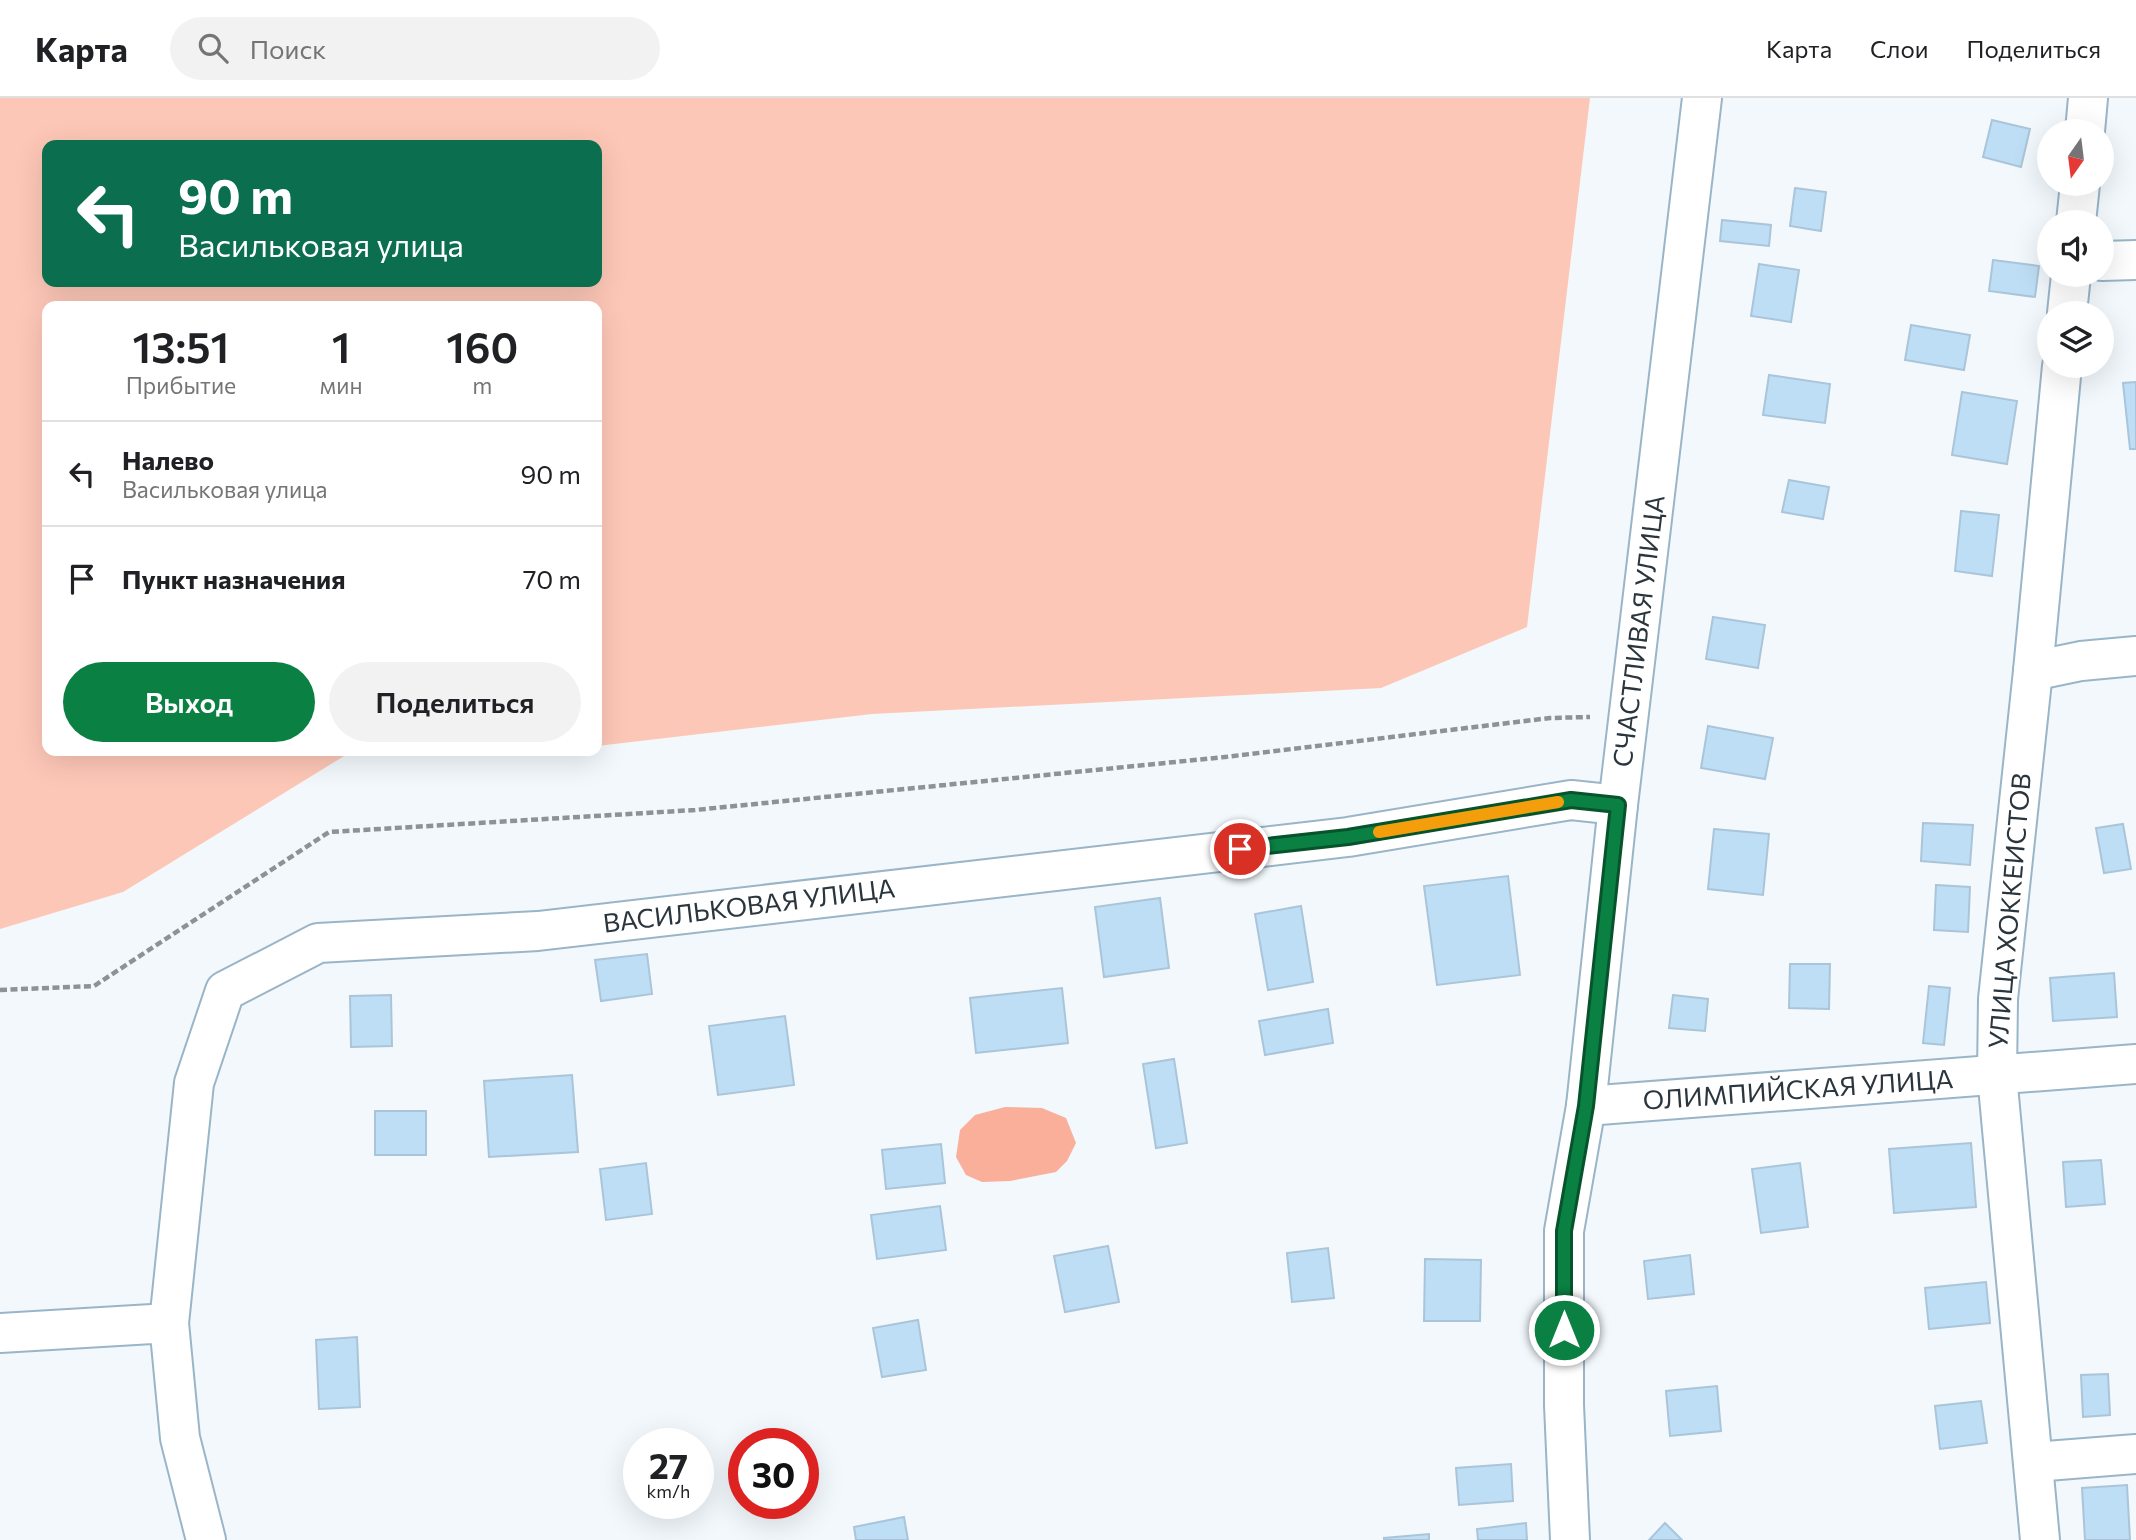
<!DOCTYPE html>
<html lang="ru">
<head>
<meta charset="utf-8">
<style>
	body { margin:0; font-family:Commissioner,sans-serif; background:#f2f2f2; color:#202124; height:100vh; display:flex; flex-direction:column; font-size:26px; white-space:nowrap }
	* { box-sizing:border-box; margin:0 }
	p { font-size:23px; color:#757577 }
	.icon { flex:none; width:38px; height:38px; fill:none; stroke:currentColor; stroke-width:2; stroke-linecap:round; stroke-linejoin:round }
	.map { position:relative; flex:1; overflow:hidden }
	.details { position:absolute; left:42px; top:203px; width:560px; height:455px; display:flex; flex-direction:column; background:#fff; border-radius:14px; box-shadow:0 7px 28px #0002 }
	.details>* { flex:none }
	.hud { position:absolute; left:42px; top:42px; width:560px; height:147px; border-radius:14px; box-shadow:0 7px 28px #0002; background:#0b6e4f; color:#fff; overflow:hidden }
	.needle { width:46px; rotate:194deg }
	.fabs { position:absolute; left:2037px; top:21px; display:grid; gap:14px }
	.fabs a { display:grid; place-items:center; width:77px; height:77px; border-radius:50%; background:#fff; box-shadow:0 7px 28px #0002; font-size:35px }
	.speed { position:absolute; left:623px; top:1330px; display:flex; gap:14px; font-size:35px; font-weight:700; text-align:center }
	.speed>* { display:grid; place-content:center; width:91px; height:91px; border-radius:50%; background:#fff; box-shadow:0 7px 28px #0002; line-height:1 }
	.speed small { font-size:18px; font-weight:400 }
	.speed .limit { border:10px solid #d22; background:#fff; color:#111 }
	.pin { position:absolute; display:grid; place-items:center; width:60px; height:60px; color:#fff; margin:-30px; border:4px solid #fff; border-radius:50%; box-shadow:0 2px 7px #0007 }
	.me { position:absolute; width:77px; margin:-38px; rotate:0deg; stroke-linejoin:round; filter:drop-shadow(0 0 5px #0008) }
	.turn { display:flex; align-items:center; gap:24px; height:147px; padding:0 21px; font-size:32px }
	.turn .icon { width:91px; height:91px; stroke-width:2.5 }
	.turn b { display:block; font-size:49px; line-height:60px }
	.eta { display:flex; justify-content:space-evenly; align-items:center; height:119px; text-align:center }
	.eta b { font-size:42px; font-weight:600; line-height:49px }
	.button { display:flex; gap:14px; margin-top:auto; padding:14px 21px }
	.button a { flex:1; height:80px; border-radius:42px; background:#0b8043; color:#fff; font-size:28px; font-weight:600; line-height:80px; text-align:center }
	.button a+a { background:#f2f2f2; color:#202124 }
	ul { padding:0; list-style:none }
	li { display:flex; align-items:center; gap:21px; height:105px; padding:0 21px; border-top:2px solid #e0e0e0 }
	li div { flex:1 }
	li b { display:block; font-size:26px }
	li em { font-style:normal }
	header { display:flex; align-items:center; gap:42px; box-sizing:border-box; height:98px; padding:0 35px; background:#fff; border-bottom:2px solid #e0e0e0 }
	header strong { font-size:33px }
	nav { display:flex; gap:38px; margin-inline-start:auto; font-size:24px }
	.search { width:490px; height:63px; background:#f2f2f2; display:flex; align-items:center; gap:18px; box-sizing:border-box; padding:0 24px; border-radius:38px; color:#757577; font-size:26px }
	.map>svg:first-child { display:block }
	.green { fill:#fdc7b7; fill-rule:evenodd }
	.water { fill:#f9af9a }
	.building { fill:#bedef5; stroke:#aac5d9; stroke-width:2 }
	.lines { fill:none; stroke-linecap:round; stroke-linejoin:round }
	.minor-casing { stroke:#9ab5c8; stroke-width:42 }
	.path { stroke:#8b9399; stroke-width:4.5; stroke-dasharray:7 3.5; stroke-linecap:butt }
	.minor { stroke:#fff; stroke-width:38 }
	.route-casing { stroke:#07532c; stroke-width:18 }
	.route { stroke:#0b8043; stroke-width:12 }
	.slow { stroke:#f59e0b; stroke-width:12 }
	.labels { text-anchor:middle; stroke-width:5; stroke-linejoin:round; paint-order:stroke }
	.street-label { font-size:26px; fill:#2a353d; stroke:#fff }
</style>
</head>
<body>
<header>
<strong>Карта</strong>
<div class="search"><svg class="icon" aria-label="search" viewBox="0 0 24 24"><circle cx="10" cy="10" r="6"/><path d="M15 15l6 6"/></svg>Поиск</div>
<nav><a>Карта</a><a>Слои</a><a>Поделиться</a></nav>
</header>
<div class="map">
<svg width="2136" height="1442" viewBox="0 0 2136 1442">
	<rect width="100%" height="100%" fill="#f2f8fc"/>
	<!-- green -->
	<path class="green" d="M0 0H1590L1527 529 1381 590 872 616 597 648V208H47V653H560L545 654 349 655 123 794 0 831ZM47 47H597V184H47Z"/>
	<!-- water -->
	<path class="water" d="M1005 1009 1042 1010 1066 1020 1076 1045 1067 1063 1056 1074 1010 1083 982 1084 966 1077 956 1059 960 1032 975 1017Z"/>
	<!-- building -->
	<g class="building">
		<path d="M1992 22 2030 31 2021 69 1983 59Z"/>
		<path d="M1795 90 1826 94 1821 133 1790 128Z"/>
		<path d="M1722 122 1771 127 1769 148 1720 143Z"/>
		<path d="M1993 162 2039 168 2035 199 1989 193Z"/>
		<path d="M1759 166 1799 172 1791 224 1751 218Z"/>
		<path d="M1911 227 1970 237 1964 272 1905 262Z"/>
		<path d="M1769 277 1830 286 1825 325 1763 317Z"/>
		<path d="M2136 284V351H2130L2123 285Z"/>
		<path d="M1962 294 2017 303 2007 366 1952 357Z"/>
		<path d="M1789 382 1829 389 1823 421 1782 414Z"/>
		<path d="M1961 413 1999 417 1992 478 1955 473Z"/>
		<path d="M1713 519 1765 527 1758 570 1706 561Z"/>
		<path d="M1708 628 1773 640 1765 681 1701 670Z"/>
		<path d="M1923 725 1973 727 1970 767 1921 763Z"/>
		<path d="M2123 726 2131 771 2104 775 2096 730Z"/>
		<path d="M1714 731 1769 736 1763 797 1708 791Z"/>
		<path d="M1508 778 1520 877 1437 887 1424 788Z"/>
		<path d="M1936 787 1970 789 1968 834 1934 832Z"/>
		<path d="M1160 800 1169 870 1104 879 1095 809Z"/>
		<path d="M1301 808 1313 884 1268 892 1255 816Z"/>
		<path d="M647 856 652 896 601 903 595 862Z"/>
		<path d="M1790 866H1830L1829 911 1789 910Z"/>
		<path d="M2114 875 2117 919 2053 923 2050 880Z"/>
		<path d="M1929 888 1950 890 1944 947 1923 945Z"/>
		<path d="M1062 890 1068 945 976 955 970 900Z"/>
		<path d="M391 897 392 948 351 949 350 898Z"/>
		<path d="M1673 897 1708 901 1705 933 1669 930Z"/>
		<path d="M1328 911 1333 945 1265 957 1259 923Z"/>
		<path d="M785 918 794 987 718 997 709 928Z"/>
		<path d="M1174 961 1187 1045 1156 1050 1143 966Z"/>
		<path d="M572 977 578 1054 489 1059 484 983Z"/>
		<rect x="375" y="1013" width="51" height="44"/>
		<path d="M1971 1045 1976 1109 1894 1115 1889 1051Z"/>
		<path d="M941 1046 945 1085 886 1091 882 1052Z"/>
		<path d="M2101 1062 2105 1106 2066 1109 2063 1064Z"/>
		<path d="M646 1065 652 1116 606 1122 600 1071Z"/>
		<path d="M1800 1065 1808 1129 1761 1135 1752 1071Z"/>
		<path d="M940 1108 946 1152 877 1161 871 1117Z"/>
		<path d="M1108 1148 1119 1204 1065 1214 1054 1158Z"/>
		<path d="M1328 1150 1334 1200 1292 1204 1287 1155Z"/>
		<path d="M1690 1157 1694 1196 1648 1201 1644 1163Z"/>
		<path d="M1425 1161 1481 1162 1480 1223H1424Z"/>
		<path d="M1986 1184 1990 1225 1929 1231 1925 1190Z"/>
		<path d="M918 1222 926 1272 882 1279 873 1230Z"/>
		<path d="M357 1239 360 1309 319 1311 316 1242Z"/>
		<path d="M2108 1276 2110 1317 2083 1319 2081 1277Z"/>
		<path d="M1717 1288 1721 1333 1670 1338 1666 1293Z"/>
		<path d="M1981 1303 1987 1345 1940 1351 1935 1308Z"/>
		<path d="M1511 1366 1513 1403 1459 1407 1456 1370Z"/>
		<path d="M2127 1387 2130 1442H2085L2082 1390Z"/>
		<path d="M904 1419 908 1442H856L854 1429Z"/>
		<path d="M1526 1425 1527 1442H1478L1477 1431Z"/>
		<path d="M1665 1425 1682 1442H1649Z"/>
		<path d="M1429 1436V1442H1384V1440Z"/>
	</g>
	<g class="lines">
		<!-- minor casing -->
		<g class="minor-casing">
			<g id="minor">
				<path d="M2085 33 2088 0"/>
				<path d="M2076 124 2080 86"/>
				<path d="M2102 163 2136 162"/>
				<path d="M2067 215 2071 177"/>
				<path d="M2033 573 2081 563 2136 558"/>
				<path d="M1586 1008 2136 966"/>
				<path d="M169 1225 194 985 225 893 318 845 538 833 1348 739 1571 702 1618 707"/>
				<path d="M0 1235 169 1225 180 1340 206 1442"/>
				<path d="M2034 1364 2136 1356"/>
				<path d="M1570 1442 1564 1307V1133L1586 1008 1618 707 1702 0"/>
				<path d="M2040 1442 1997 977 1998 901 2033 573 2062 268"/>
			</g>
		</g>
		<!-- path -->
		<path class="path" d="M0 892 94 888 329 734 695 712 1225 659 1550 620 1590 619"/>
		<!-- minor -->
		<use href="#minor" class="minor"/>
	</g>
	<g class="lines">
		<!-- route casing -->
		<g class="route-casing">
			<path id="route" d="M1240 751 1348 739 1571 702 1618 707 1586 1008 1564 1133V1232"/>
		</g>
		<!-- route -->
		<use href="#route" class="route"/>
		<!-- slow -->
		<path class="slow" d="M1379 734 1558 704"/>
	</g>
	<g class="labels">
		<!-- street labels -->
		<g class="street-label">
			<text transform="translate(1639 533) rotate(-83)" y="9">СЧАСТЛИВАЯ УЛИЦА</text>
			<text transform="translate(749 808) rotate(-7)" y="9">ВАСИЛЬКОВАЯ УЛИЦА</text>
			<text transform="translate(2010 813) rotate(-85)" y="9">УЛИЦА ХОККЕИСТОВ</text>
			<text transform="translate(1798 992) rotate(-4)" y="9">ОЛИМПИЙСКАЯ УЛИЦА</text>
		</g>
	</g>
</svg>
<div class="fabs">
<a><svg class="needle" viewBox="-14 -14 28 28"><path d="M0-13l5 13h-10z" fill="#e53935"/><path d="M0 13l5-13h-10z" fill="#757577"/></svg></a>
<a><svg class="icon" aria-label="sound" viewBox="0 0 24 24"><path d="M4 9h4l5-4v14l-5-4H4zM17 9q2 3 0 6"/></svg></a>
<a><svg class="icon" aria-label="layers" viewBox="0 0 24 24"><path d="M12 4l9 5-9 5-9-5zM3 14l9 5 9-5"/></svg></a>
</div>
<div class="speed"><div>27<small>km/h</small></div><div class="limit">30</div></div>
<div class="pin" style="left:1240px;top:751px;background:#d93025"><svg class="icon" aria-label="arrive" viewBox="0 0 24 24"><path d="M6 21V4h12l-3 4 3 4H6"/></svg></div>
<svg class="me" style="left:1564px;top:1232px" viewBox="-20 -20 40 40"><circle r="17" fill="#0b8043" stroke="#fff" stroke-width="3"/><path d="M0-11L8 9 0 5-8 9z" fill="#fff"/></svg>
<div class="hud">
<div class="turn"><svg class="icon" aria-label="left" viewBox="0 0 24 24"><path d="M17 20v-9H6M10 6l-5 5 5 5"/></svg><div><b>90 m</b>Васильковая улица</div></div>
</div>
<section class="details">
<div class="eta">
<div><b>13:51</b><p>Прибытие</p></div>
<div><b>1</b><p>мин</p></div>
<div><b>160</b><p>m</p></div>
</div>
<ul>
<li><svg class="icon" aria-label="left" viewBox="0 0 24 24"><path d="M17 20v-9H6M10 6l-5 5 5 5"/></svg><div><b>Налево</b><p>Васильковая улица</p></div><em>90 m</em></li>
<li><svg class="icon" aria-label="arrive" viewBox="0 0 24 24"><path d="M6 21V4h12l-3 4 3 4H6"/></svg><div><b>Пункт назначения</b></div><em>70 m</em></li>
</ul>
<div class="button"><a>Выход</a><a>Поделиться</a></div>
</section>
</div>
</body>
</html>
